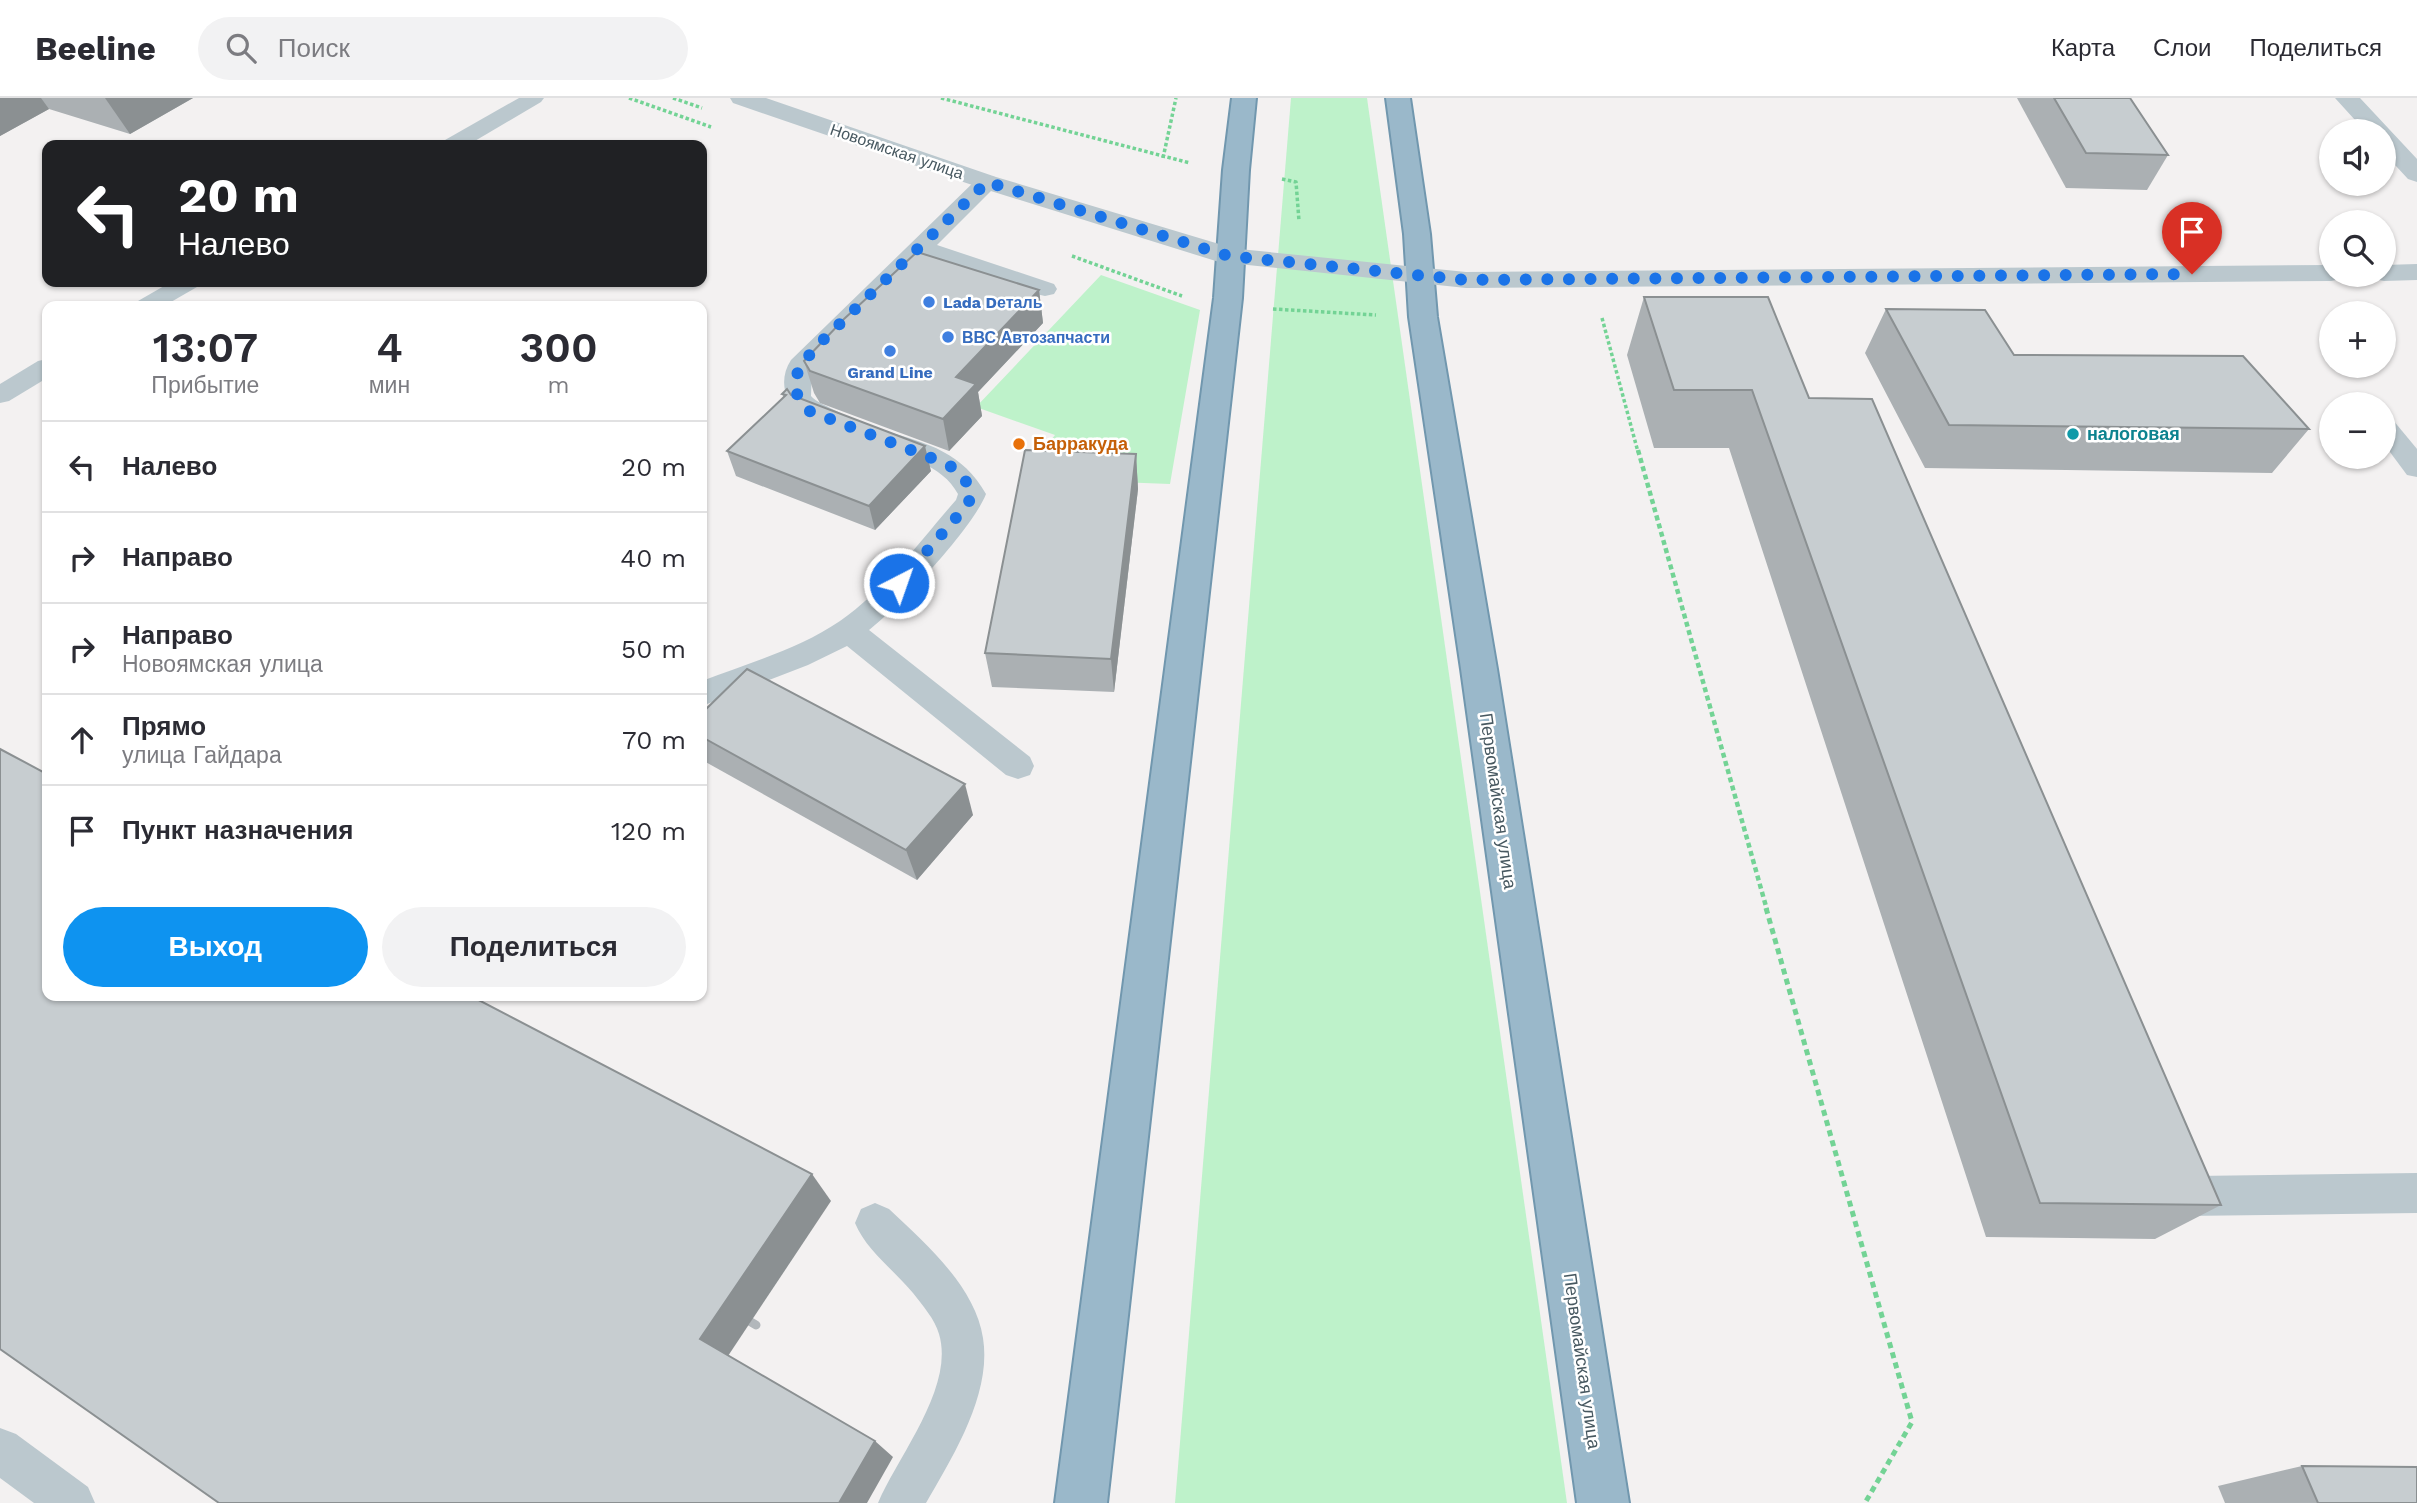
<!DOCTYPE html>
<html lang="ru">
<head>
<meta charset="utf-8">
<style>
	body { margin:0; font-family:"Work Sans",sans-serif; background:#f2f2f3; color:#2b2b33; height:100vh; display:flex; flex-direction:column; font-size:26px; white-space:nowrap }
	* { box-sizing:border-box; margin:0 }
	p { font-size:23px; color:#7c7c81 }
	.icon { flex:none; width:38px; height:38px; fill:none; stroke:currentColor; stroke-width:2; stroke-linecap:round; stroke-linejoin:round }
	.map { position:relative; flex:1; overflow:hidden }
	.drawer { position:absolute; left:42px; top:203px; width:665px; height:700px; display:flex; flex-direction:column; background:#fff; border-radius:14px; box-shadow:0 2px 5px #0004 }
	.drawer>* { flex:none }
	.guide { position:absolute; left:42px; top:42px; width:665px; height:147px; border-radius:14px; box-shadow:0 2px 5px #0004; background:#202124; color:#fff; overflow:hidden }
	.fabs { position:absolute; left:2319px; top:21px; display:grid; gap:14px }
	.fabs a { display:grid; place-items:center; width:77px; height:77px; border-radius:50%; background:#fff; box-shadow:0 2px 5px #0004; font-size:35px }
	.pin { position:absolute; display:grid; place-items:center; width:60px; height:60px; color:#fff; margin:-72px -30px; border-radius:50% 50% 50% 0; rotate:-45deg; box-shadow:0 0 7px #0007 }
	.pin .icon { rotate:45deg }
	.me { position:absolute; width:77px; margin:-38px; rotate:41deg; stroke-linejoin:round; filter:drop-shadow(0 0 5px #0008) }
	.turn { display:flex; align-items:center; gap:24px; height:147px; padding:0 21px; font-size:32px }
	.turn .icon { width:91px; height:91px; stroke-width:2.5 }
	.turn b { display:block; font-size:49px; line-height:60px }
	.eta { display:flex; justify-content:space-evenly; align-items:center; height:119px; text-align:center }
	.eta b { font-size:42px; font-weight:600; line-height:49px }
	.button { display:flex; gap:14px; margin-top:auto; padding:14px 21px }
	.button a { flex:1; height:80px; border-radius:42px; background:#0e93f0; color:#fff; font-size:28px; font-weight:600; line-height:80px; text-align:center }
	.button a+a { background:#f2f2f3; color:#2b2b33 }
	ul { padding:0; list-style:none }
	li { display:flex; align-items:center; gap:21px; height:91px; padding:0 21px; border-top:2px solid #e1e1e2 }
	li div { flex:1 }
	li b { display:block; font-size:26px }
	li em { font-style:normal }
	header { display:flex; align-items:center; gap:42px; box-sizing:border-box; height:98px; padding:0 35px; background:#fff; border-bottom:2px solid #e1e1e2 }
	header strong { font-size:33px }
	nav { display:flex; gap:38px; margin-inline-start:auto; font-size:24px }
	.search { width:490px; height:63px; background:#f2f2f3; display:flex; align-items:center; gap:18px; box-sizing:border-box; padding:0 24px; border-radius:38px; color:#7c7c81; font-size:26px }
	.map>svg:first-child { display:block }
	.green { fill:#bef2ca }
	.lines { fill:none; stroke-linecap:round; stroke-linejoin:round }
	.trunk-casing { stroke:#7197ae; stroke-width:4 }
	.path-far2 { stroke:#73d395; stroke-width:3.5; stroke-dasharray:3.5 2.5; stroke-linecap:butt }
	.path-far1 { stroke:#73d395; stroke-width:4.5; stroke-dasharray:5 3.5; stroke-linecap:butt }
	.path { stroke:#73d395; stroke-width:5; stroke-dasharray:6 4.5; stroke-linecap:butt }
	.service { fill:#bbc8ce; fill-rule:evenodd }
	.minor { fill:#bbc8ce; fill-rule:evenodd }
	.tertiary { fill:#bbc8ce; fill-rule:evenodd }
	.trunk { fill:#9ab8ca; fill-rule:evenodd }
	.rail-casing { stroke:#b2b7bb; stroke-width:9 }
	.rail { stroke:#fff; stroke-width:6; stroke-dasharray:19; stroke-linecap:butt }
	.wall { fill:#abb0b3 }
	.shaded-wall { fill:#8b9092 }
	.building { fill:#c7cdd0; stroke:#8b9092; stroke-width:2 }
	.route { stroke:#1a73e8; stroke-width:12; stroke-dasharray:0 21.6 }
	.shop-dot { fill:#3f7fe0; stroke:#fff; stroke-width:2.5 }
	.culture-dot { fill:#0f9aa8; stroke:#fff; stroke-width:2.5 }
	.food-dot { fill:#e8710a; stroke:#fff; stroke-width:2.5 }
	.labels { text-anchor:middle; stroke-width:5; stroke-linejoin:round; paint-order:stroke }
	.far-street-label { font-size:16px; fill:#475860; stroke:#fff }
	.far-shop-label { font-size:16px; font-weight:bold; fill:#366cbe; stroke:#fff; text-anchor:start }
	.culture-label { font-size:18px; font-weight:bold; fill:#0d838f; stroke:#fff; text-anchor:start }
	.food-label { font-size:18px; font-weight:bold; fill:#c56008; stroke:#fff; text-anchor:start }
	.street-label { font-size:18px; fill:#475860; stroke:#fff }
</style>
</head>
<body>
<header>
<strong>Beeline</strong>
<div class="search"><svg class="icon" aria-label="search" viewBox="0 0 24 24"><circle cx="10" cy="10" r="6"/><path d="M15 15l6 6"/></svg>Поиск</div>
<nav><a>Карта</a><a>Слои</a><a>Поделиться</a></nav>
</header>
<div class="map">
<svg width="2417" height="1405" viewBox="0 0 2417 1405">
	<rect width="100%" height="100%" fill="#f3f1f1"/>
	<!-- green -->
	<g class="green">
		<path d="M1291 0H1367L1567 1405H1175Z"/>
		<path d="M1101 177 1200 212 1170 386 1039 381 1029 369 1055 337 976 309Z"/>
	</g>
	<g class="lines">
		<!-- trunk casing -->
		<g class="trunk-casing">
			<g id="trunk">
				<path d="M1232 0H1256L1249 72 1242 200 1107 1405H1055L1214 200 1223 72Z"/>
				<path d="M1386 0H1410L1430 136 1437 219 1497 571 1629 1405H1577L1461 571 1409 219 1404 136Z"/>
			</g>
		</g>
		<!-- path-far2 -->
		<g class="path-far2">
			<path d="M629 0 711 29"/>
			<path d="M673 0 702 10"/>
			<path d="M941 0 1190 65"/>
			<path d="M1163 60 1176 0"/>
			<path d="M1282 81 1296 84 1299 123"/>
			<path d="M1072 158 1182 198"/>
			<path d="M1273 211 1376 217"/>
			<path d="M1602 220 1638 354"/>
		</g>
		<!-- path-far1 -->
		<path class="path-far1" d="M1638 352 1767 812"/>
		<!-- path -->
		<path class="path" d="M1766 810 1912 1324 1865 1405"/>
		<!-- service -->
		<g class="service">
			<path d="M519 0H544L541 4 468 47H442L445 42Z"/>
			<path d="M987 77 995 79 998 84 995 89 937 147 1054 186 1057 191 1054 196 1045 198 1036 196 925 158 812 271 811 298C821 309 841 311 848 323L844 329C807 339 768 297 791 262L979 79Z"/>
			<path d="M171 184H200L197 189 164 208H135L138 203Z"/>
			<path d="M47 261V280L9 303 0 305V286L38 263Z"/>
			<path d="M2384 319 2393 322 2417 351V379L2407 377 2384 346Z"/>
			<path d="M885 333C928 345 963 355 986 396 972 431 900 508 869 532L1030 659 1034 668 1030 677 1018 681 1006 677 847 548 808 567 702 608V583C748 565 799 551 840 523 886 491 919 444 956 402L958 396C942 366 905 359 875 348L872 342 875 336Z"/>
			<path d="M2178 1066 2192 1072 2195 1078 2417 1075V1115L2183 1118 2169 1112 2158 1086 2164 1072Z"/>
			<path d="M875 1105 889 1111C925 1145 975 1188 983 1240 992 1296 953 1358 926 1405H878C898 1358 955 1289 939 1236 935 1221 922 1207 913 1195 894 1172 866 1152 855 1125L861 1111Z"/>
			<path d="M0 1330 16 1336 88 1389 95 1405H34L0 1380Z"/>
		</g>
		<!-- minor -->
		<g class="minor">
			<path d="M2335 0H2360L2417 61V84L2408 81 2384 55V33H2365Z"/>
			<path d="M1229 150 1466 174 2331 167V177H2344L2341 181 2331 183 1466 190 1219 164 1215 158 1219 152Z"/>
			<path d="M2417 166V182L2384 183 2374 181 2371 177H2384V167Z"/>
		</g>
		<!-- tertiary -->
		<path class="tertiary" d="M730 0H766L996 79 1239 152 1243 158 1239 164 1229 166 1219 164 978 89 733 5Z"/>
		<!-- trunk -->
		<use href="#trunk" class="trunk"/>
		<!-- rail casing -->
		<g class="rail-casing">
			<path id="rail" d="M734 1214 756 1227"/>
		</g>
		<!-- rail -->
		<use href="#rail" class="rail"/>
	</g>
	<!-- wall -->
	<g class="wall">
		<path d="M0 0H193L130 36 49 11 0 38Z"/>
		<path d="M2017 0H2130L2168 57 2147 92 2066 90Z"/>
		<path d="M1039 192 1043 225 978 294 982 318 949 353 820 305 814 295 804 263Z"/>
		<path d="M1644 199 1809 300 2221 1107 2155 1141 1986 1139 1729 350H1654L1627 257Z"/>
		<path d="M1886 211 2014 257 2309 331 2272 375 1925 370 1865 255Z"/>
		<path d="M782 296 791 297 931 373 875 432 736 378 727 353 784 300Z"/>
		<path d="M1136 356 1138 391 1114 594 992 589 985 555Z"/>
		<path d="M702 615 973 717 917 782 702 662Z"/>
		<path d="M2302 1368 2417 1405H2225L2218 1388Z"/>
	</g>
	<!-- shaded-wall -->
	<g class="shaded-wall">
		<path d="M0 0H41L49 11 0 38Z"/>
		<path d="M105 0H193L130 36Z"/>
		<path d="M1039 192 1043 225 978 294 982 318 949 353 943 321 956 279Z"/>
		<path d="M925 348 931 373 875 432 869 408Z"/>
		<path d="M1136 356 1138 391 1114 594 1111 561Z"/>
		<path d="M965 686 973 717 917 782 906 752Z"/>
		<path d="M812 1076 831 1103 726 1261 700 1241Z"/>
		<path d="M875 1343 893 1359 867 1405H839Z"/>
	</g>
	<!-- building -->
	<g class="building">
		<path d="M2054 0H2130L2168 57 2086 55Z"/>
		<path d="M917 154 1039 192 956 279 976 286 943 321 810 273 804 263 844 221Z"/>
		<path d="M1644 199H1768L1809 300 1872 301 2221 1107 2040 1105 1752 292H1674Z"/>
		<path d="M1886 211 1985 212 2014 257 2243 258 2309 331 1949 327Z"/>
		<path d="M787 291 791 297 925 348 869 408 727 353 786 297 782 296Z"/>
		<path d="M1025 352 1136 356 1111 561 985 555Z"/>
		<path d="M747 571 965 686 906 752 702 639V615Z"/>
		<path d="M0 651 47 676V898H471L812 1076 700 1241 875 1343 839 1405H219L0 1251Z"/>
		<path d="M2302 1368 2417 1369V1405H2318Z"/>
	</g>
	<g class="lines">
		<!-- route -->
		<path class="route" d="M899 485 968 406 972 396C967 382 960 374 947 366L809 313C781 285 801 266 822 243L987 84 1229 158 1466 182 2192 176"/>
	</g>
	<!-- markers -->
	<g class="shop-dot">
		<circle cx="929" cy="204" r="7"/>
		<circle cx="948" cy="239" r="7"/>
		<circle cx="890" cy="253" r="7"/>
	</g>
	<circle class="culture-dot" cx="2073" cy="336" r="7"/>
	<circle class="food-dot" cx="1019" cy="346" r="7"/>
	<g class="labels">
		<!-- far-street labels -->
		<g class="far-street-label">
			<text transform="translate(897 53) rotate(19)" y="6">Новоямская улица</text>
		</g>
		<!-- far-shop labels -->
		<g class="far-shop-label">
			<text x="943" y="210">Lada Dеталь</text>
			<text x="962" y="245">ВВС Автозапчасти</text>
			<text x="890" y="280" text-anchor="middle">Grand Line</text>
		</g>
		<!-- culture labels -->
		<g class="culture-label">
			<text x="2087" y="342">налоговая</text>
		</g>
		<!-- food labels -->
		<g class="food-label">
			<text x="1033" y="352">Барракуда</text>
		</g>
		<!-- street labels -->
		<g class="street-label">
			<text transform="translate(1498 703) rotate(82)" y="6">Первомайская улица</text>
			<text transform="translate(1582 1263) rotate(82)" y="6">Первомайская улица</text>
		</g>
	</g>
</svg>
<div class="fabs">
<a><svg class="icon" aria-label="sound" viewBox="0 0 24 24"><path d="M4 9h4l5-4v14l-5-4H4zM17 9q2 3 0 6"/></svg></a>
<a><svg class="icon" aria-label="search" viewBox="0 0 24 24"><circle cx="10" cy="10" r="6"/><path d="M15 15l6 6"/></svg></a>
<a>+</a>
<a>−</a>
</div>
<div class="pin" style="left:2192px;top:176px;background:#d93025"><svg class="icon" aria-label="arrive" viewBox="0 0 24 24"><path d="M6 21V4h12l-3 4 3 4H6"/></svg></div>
<svg class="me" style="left:899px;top:485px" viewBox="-20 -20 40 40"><circle r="17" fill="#1a73e8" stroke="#fff" stroke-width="3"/><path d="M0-11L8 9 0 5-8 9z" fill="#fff"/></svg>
<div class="guide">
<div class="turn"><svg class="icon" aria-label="left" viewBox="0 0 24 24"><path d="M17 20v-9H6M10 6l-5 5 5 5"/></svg><div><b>20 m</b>Налево</div></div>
</div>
<section class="drawer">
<div class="eta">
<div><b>13:07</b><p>Прибытие</p></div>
<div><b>4</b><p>мин</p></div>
<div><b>300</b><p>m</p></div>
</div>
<ul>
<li><svg class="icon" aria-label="left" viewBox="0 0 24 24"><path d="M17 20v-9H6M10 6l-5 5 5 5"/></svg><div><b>Налево</b></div><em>20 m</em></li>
<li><svg class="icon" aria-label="right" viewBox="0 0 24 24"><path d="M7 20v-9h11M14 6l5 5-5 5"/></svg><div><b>Направо</b></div><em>40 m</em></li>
<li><svg class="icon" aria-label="right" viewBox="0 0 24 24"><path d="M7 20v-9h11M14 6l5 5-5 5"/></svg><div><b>Направо</b><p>Новоямская улица</p></div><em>50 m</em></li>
<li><svg class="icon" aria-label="ahead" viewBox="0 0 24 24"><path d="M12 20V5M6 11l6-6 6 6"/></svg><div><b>Прямо</b><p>улица Гайдара</p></div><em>70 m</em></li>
<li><svg class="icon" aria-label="arrive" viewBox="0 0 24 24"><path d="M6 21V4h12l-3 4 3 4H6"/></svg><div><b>Пункт назначения</b></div><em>120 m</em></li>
</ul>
<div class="button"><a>Выход</a><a>Поделиться</a></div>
</section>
</div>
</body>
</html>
